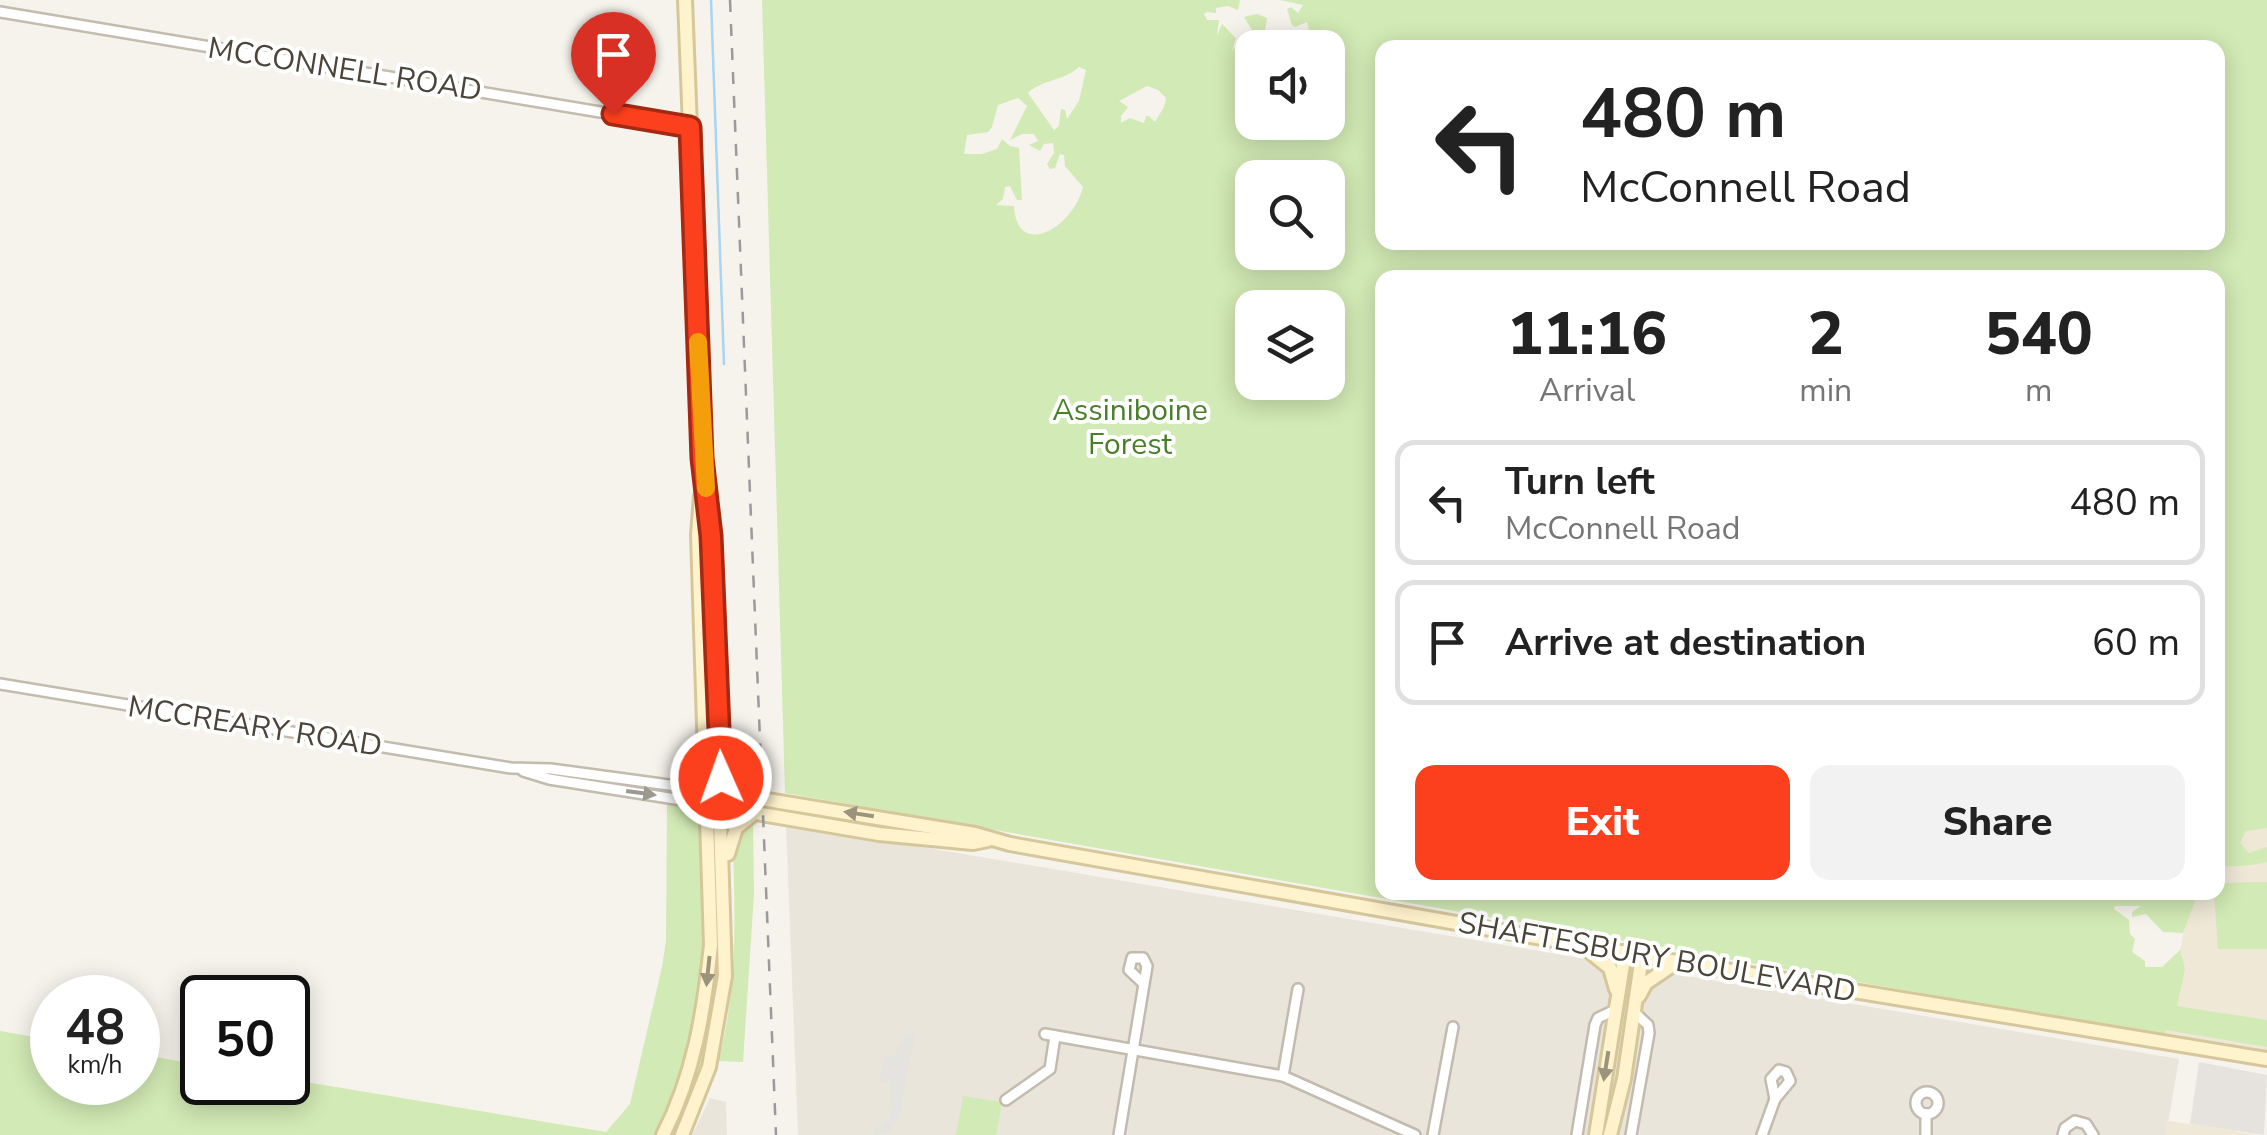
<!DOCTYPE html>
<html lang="en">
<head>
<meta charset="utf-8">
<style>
	body { margin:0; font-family:"Nunito Sans",sans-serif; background:#f2f2f2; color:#222; height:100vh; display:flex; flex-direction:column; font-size:38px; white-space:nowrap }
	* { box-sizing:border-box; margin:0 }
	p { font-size:32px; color:#767676 }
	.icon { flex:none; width:55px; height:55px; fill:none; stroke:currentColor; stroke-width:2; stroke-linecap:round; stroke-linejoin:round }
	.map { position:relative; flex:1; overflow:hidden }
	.sheet { position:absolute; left:1375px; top:270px; width:850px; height:630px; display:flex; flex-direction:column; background:#fff; border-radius:20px; box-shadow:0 5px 25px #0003 }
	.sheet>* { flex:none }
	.guide { position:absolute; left:1375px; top:40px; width:850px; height:210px; border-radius:20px; box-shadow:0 5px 25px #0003; background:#fff; color:#222; overflow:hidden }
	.fabs { position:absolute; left:1235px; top:30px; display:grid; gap:20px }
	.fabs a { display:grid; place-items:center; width:110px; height:110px; border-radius:20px; background:#fff; box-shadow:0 5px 25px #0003; font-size:50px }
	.speed { position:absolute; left:30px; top:975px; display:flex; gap:20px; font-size:50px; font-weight:700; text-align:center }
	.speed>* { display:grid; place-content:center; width:130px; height:130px; border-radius:50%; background:#fff; box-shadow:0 5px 25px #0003; line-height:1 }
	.speed small { font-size:25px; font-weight:400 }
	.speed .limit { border:5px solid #111; border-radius:15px; background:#fff; color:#111 }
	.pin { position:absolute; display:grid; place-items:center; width:85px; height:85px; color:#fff; margin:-102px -42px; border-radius:50% 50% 50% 0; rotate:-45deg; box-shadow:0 0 10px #0007 }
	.pin .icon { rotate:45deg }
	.me { position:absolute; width:110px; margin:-55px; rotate:358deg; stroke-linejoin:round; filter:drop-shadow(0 0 8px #0008) }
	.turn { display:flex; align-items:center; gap:35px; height:210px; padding:0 40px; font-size:45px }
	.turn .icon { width:130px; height:130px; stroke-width:2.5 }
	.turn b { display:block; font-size:70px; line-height:85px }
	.eta { display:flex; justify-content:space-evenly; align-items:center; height:170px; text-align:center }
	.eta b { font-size:60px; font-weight:800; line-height:70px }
	.cta { display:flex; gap:20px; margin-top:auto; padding:20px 40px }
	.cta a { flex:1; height:115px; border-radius:20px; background:#fc3f1d; color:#fff; font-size:40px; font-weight:800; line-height:115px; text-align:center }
	.cta a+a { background:#f2f2f2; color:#222 }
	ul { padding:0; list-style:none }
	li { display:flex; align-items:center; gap:30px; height:125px; margin:0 20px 15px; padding:0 20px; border:5px solid #e0e0e0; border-radius:20px }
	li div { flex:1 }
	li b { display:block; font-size:38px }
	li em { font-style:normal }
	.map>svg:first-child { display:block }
	.residential { fill:#eae5da }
	.industrial { fill:#e6e2dd }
	.education { fill:#efe8d6 }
	.green { fill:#d2eab5; fill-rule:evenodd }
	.parking { fill:#e5e3e0 }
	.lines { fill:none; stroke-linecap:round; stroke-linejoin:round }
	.stream { stroke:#a9d4f2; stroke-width:2.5 }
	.street-casing { stroke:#c2bbae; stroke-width:14 }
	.secondary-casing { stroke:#d6c79b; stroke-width:18 }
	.street { stroke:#fff; stroke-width:9 }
	.secondary { stroke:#fff3cd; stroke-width:12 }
	.rail { stroke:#9a9a9a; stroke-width:2.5; stroke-dasharray:12 12; stroke-linecap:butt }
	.oneway { fill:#9c9892 }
	.oneway2 { fill:#9c937c }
	.route-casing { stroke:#a42913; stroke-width:25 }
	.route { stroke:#fc3f1d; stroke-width:18 }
	.slow { stroke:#f59e0b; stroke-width:18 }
	.labels { text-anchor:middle; stroke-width:8; stroke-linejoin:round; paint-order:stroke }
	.street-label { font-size:30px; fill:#4b4439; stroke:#fff }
	.park-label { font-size:30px; fill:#4a7f2a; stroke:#fff }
</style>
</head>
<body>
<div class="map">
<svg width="2267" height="1135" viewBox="0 0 2267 1135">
	<rect width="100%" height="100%" fill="#f6f3ec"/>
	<!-- residential -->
	<g class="residential">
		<path d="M786 824 2179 1059 2166 1135H798Z"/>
		<path d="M710 1098 726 1102 727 1135H692Z"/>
	</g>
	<!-- industrial -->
	<path class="industrial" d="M2199 1062 2267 1075 2264 1135 2190 1124Z"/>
	<!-- education -->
	<g class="education">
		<path d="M2218 816 2267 822V1053L2164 1036 2191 893 2218 892Z"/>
		<path d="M2168 1121 2218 1128 2256 1135H2165Z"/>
	</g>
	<!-- green -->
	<g class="green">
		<path d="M762 0H1240L1238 10 1228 6 1216 8V13L1207 12 1204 14 1207 20H1219L1217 36 1222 24 1236 38 1232 51 1240 40 1243 43 1240 53 1250 43 1259 47 1261 45 1244 17 1257 14 1267 18 1265 31H1276L1278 44 1286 43 1293 47 1252 48V122H1328V94L1332 82 1328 72 1337 62 1336 47 1328 57V48L1306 39 1309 31 1307 22 1295 27 1292 25 1287 9 1291 7 1298 13 1303 5 1280 0H1253H2267V828L2246 831 2240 843 2249 853 2267 847V862C2250 866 2235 867 2218 866V278H1382V892L2198 893 2183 933 2163 932 2146 914 2132 917V912L2141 906H2115L2114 909 2129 920 2130 934 2135 939 2132 952 2145 961V967H2162L2180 950 2185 969 2177 1006 2267 1020V1047L2166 1030 2164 1036 785 793ZM1382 48H2218V242H1382ZM1079 67 1086 70 1079 101 1067 119 1065 110 1061 109 1059 126 1054 130 1028 93C1043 79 1064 81 1079 67ZM1147 86 1158 90 1166 98 1164 107 1155 122 1149 116H1146L1144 123 1130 118 1121 123V116L1128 107 1119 101ZM1018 98 1027 106 1010 140 1022 134H1034L1038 141 1029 145 1040 151 1044 144 1053 143 1054 153 1047 164 1050 169 1055 168 1060 154 1064 155 1065 166 1083 187C1073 228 1017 260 1014 206L996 205 1003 199 1005 187 1010 186 1017 200H1022L1019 148 1010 146 1002 139 997 149 982 154H964L967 135 988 132 992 127 998 105ZM1252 178H1328V252H1252ZM1252 308H1328V382H1252Z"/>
		<path d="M667 803C686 803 695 812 700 830 712 936 699 1038 655 1135H0V1031L52 1040V1082H138V1054L202 1065V1082H288V1079L606 1132 630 1104 662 967 666 941Z"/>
		<path d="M753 825 754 894 743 1062 718 1061C738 990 735 918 733 845L738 835Z"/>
		<path d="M2267 882V949H2218L2214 893 2218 892V883Z"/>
		<path d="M715 960C732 990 691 1101 677 1135H669C694 1078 712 1023 715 960Z"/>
		<path d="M963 1096 1002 1102 996 1135H956Z"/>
	</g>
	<!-- parking -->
	<path class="parking" d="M907 1033 915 1034 899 1117 888 1134 873 1135 876 1129 886 1124 892 1112 890 1083 880 1081 884 1055 894 1056Z"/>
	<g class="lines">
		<!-- stream -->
		<path class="stream" d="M711 0 724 364"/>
		<!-- street casing -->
		<g class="street-casing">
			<g id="street">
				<path d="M0 12 690 127"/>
				<path d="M0 684 511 768 551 769 706 790"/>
				<path d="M523 771 549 779 707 804"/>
				<path d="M1045 1034 1283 1076 1415 1135"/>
				<path d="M1779 1070 1786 1072 1790 1081 1775 1099 1771 1079Z"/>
				<path d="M1283 1076 1298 989"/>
				<circle cx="1927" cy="1103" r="11"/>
				<path d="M1006 1100 1050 1069 1055 1036"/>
				<path d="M1926 1114V1135"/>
				<path d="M1119 1135 1147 966 1143 958H1132L1129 970 1144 984"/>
				<path d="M1433 1135 1453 1027"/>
				<path d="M1577 1135 1595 1025 1598 1018 1615 1010"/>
				<path d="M1631 1135 1649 1033 1648 1025 1634 1012"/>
				<path d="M1762 1135 1775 1099"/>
				<path d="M2063 1135 2065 1128 2075 1121 2086 1124 2093 1135"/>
			</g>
		</g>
		<!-- secondary casing -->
		<g class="secondary-casing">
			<g id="secondary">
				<path d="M706 790 975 834 1010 844 1677 962 2267 1059"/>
				<path d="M714 806 879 834 973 843 988 840"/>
				<path d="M728 854 736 828 753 814"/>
				<path d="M1589 951 1610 968 1616 989"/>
				<path d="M1639 996 1646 983 1677 962"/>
				<path d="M663 1135C694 1075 704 1011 711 945L698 535 701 496"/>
				<path d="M682 1135 709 1067 725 976 711 536 703 459 685 0"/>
				<path d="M1596 1135 1625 952"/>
				<path d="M1610 1135 1624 1079 1642 956"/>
			</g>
		</g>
		<!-- street -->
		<use href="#street" class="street"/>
		<!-- secondary -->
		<use href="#secondary" class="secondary"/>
		<!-- rail -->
		<path class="rail" d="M730 0 776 1135"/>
	</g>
	<!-- one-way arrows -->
	<defs><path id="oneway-solid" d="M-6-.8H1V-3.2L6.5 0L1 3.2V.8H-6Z" transform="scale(2.5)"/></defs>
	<use class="oneway" href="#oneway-solid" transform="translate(641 793) rotate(8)"/>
	<g class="oneway2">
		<use href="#oneway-solid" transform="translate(859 814) rotate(-171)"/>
		<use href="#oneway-solid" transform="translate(708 971) rotate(96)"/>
		<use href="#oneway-solid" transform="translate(1606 1066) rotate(99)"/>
	</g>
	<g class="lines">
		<!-- route casing -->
		<g class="route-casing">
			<path id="route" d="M613 114 690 127 702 458 711 536 721 778"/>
		</g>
		<!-- route -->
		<use href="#route" class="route"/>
		<!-- slow -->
		<path class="slow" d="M698 342 706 488"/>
	</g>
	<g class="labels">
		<!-- street labels -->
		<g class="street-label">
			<text transform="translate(345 69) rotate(9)" y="10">MCCONNELL ROAD</text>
			<text transform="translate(255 726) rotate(9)" y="10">MCCREARY ROAD</text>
			<text transform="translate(1657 957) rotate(10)" y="10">SHAFTESBURY BOULEVARD</text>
		</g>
		<!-- park labels -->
		<g class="park-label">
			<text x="1130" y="420">Assiniboine<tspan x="1130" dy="34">Forest</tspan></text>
		</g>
	</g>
</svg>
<div class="fabs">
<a><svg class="icon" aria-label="sound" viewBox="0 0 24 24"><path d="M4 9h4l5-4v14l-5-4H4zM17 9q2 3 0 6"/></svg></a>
<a><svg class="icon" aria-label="search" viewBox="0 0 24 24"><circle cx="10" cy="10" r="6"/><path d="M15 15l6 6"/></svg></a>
<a><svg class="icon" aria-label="layers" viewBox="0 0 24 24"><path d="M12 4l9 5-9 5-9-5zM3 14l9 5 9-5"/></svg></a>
</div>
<div class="speed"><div>48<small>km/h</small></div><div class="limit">50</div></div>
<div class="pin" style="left:613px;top:114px;background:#d93025"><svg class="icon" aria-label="arrive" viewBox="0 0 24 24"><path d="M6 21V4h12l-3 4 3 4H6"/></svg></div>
<svg class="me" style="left:721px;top:778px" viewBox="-20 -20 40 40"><circle r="17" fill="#fc3f1d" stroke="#fff" stroke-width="3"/><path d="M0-11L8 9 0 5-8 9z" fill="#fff"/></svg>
<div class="guide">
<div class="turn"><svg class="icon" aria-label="left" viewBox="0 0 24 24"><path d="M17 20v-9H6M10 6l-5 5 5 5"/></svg><div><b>480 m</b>McConnell Road</div></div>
</div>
<section class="sheet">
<div class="eta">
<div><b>11:16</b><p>Arrival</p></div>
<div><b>2</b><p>min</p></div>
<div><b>540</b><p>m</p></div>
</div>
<ul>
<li><svg class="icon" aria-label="left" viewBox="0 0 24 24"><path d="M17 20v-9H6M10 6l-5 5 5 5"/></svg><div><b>Turn left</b><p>McConnell Road</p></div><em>480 m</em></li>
<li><svg class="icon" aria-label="arrive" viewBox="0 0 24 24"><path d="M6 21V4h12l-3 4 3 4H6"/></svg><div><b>Arrive at destination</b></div><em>60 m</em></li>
</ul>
<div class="cta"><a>Exit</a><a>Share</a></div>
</section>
</div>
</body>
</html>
